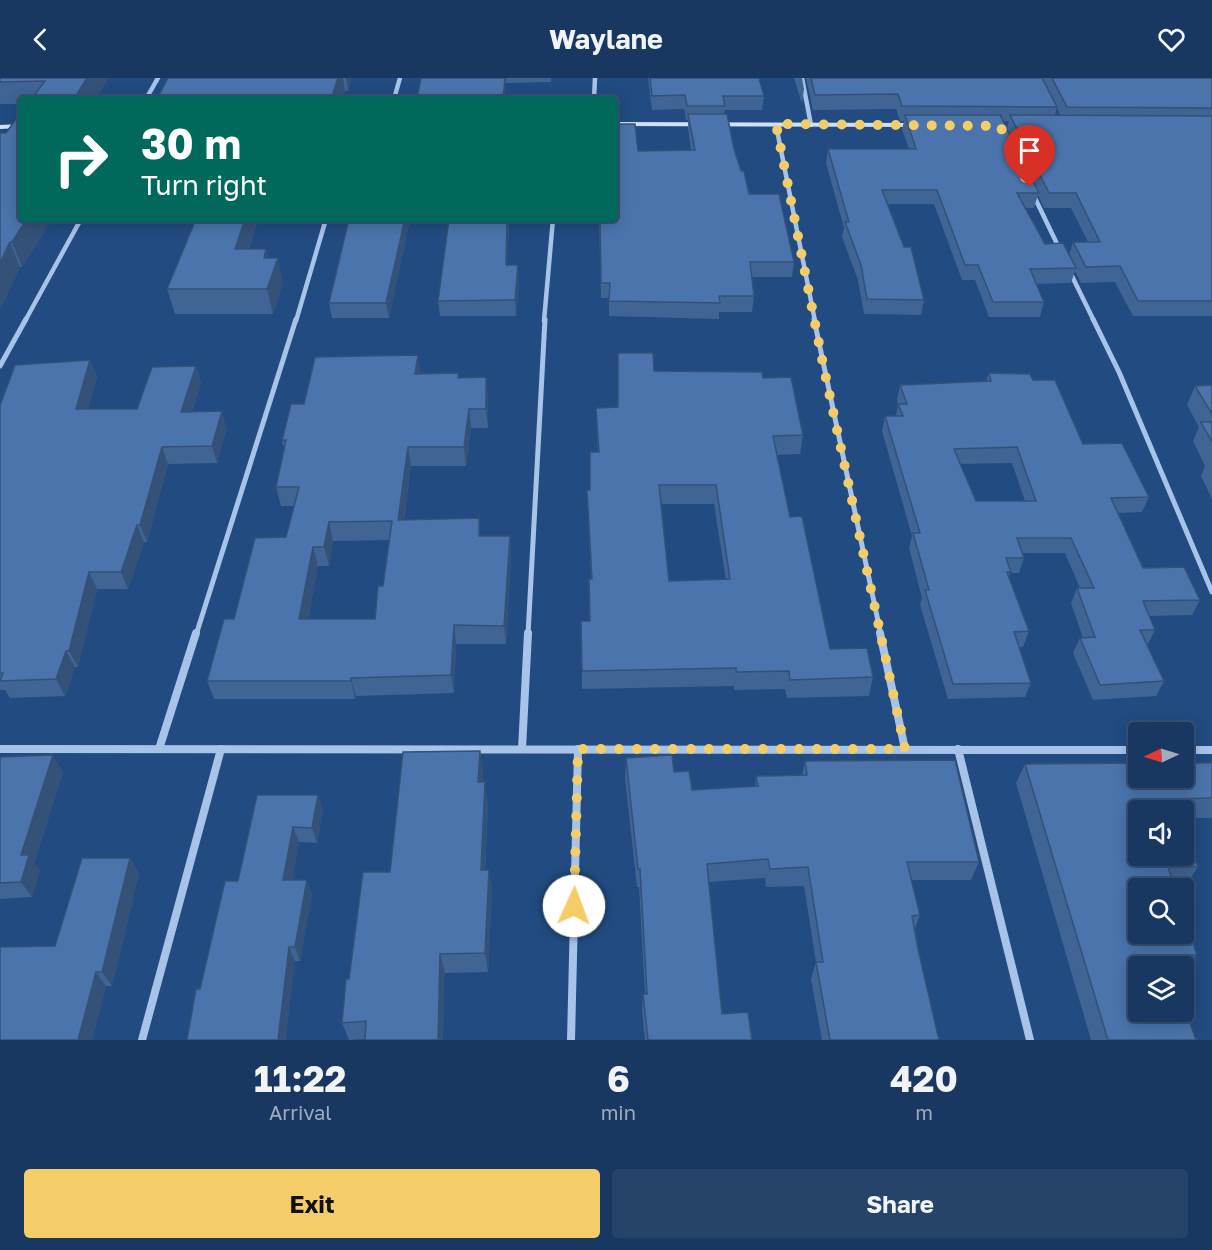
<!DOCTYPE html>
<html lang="en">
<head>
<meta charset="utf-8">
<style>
	body { margin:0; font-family:"Golos Text",sans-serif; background:#26436a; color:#f1f3f6; height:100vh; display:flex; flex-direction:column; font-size:22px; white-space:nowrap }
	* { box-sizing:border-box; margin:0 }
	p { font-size:20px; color:#9facbd }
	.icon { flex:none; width:33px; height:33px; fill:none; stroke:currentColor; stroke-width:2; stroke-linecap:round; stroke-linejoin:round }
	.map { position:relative; height:962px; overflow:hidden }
	.panel { display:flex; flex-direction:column; background:#193861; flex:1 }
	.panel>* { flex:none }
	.banner { position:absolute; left:18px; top:18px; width:600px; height:126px; border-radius:6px; box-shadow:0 3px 15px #0003,0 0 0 2px #375276; background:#00695c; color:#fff; overflow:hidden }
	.needle { width:39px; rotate:266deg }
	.tools { position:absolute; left:1128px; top:644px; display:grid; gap:12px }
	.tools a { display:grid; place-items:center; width:66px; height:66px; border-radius:6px; background:#193861; box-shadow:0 3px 15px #0003,0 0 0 2px #375276; font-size:30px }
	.pin { position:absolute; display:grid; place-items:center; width:51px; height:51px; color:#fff; margin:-62px -26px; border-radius:50% 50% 50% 0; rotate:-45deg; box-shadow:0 0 6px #0007 }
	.pin .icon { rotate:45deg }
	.me { position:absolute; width:66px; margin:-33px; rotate:2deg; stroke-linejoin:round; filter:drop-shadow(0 0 4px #0008) }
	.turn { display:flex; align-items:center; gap:21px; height:126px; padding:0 24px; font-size:27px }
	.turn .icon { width:78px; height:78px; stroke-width:2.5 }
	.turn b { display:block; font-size:42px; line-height:51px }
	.eta { display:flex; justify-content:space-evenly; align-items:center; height:102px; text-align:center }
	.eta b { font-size:36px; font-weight:700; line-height:42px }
	.button { display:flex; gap:12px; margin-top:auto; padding:12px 24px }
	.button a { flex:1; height:69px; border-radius:6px; background:#f5cd68; color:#111; font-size:24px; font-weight:700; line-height:69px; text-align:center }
	.button a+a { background:#26436a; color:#f1f3f6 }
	header { display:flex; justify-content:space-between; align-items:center; height:78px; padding:0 24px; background:#193861; font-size:27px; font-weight:700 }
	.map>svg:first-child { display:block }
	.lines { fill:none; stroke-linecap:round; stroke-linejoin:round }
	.minor-far2 { stroke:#a7c4e8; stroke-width:4.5 }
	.minor-far1 { stroke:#a7c4e8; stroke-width:5 }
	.minor { stroke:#a7c4e8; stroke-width:8 }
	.secondary { fill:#d2e2f6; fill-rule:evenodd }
	.wall { fill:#406493; fill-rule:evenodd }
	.shaded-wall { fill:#345178 }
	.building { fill:#4a74ab; stroke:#345178; stroke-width:1.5; fill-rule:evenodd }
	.route { stroke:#f5cd68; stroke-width:10; stroke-dasharray:0 18 }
</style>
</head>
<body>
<header><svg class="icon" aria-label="back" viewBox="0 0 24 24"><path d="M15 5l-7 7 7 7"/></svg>Waylane<svg class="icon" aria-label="heart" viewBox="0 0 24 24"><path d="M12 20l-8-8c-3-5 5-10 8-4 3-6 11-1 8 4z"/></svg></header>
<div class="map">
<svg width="1212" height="962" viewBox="0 0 1212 962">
	<rect width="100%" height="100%" fill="#214b81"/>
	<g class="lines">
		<!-- minor-far2 -->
		<g class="minor-far2">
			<path d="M802 0 811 47"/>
			<path d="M146 21 158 0"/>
			<path d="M394 21 400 0"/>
			<path d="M594 21 595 0"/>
			<path d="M776 47 815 243"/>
			<path d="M1033 116 1060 172"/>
			<path d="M1069 192 1094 243"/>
			<path d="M25 243 81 141"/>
			<path d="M296 243 326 141"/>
			<path d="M544 243 553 141"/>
		</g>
		<!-- minor-far1 -->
		<g class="minor-far1">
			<path d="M814 241 881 557"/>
			<path d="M1093 241 1119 294 1212 514"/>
			<path d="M0 288 26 241"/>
			<path d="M196 557 296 241"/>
			<path d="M528 557 545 241"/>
		</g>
		<!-- minor -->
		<g class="minor">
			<path d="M880 555 905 671"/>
			<path d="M0 671 1138 672"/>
			<path d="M159 671 196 555"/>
			<path d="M522 671 528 555"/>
			<path d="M958 671 1030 962"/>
			<path d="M1184 672H1212"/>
			<path d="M142 962 221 671"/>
			<path d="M571 962 578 671"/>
		</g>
		<!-- secondary -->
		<g class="secondary">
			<path d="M615 44 920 45 924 47 920 49 615 48Z"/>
			<path d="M21 46V50L0 51V47Z"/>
		</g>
	</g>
	<!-- wall -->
	<g class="wall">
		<path d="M0 0H108L96 21H21V26H0Z"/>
		<path d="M168 0H351L348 13H345L342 21H157Z"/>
		<path d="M421 0H551V4L506 5Z"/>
		<path d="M648 0H759L764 18 762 32H725L724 36 741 93 749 116 794 184 792 199H752L754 218 752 234H719V241L609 238V220H601L599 141 638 73 691 72 688 50V42H686L684 31 652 32Z"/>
		<path d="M794 0H802L804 11 802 26Z"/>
		<path d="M806 0H1212V238H1133L1115 204 1081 205 1075 193 1071 205 1037 206 1044 224 1040 239H989L975 202H962L934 126H888L924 222 921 237 864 236 858 202 842 159 844 150 826 85 828 71H909L902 51 904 43H900L896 31 813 32ZM1057 30 1060 37H1055ZM1003 43H1009L1007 51ZM1038 117 1044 130H1071L1088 164H1073L1069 177 1045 166 1025 130H1034Z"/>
		<path d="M6 55 21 141H52L22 189H20L0 232Z"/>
		<path d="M110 141H274L273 145H257L249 171H266L268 180 283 204 273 236H175L167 211 196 142 111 143Z"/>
		<path d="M410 141 389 240H332L329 225Z"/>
		<path d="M449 141H509L507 187 519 203 516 238H440L438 223Z"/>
		<path d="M90 282 97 299 88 331H137L196 288 201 305 192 334 227 351 217 385 168 386 147 464H144L128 511H97L78 589H75L65 618 10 620 5 612H0V325Z"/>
		<path d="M654 293 763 300 803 357 800 376 777 377 790 439 830 571 873 599 869 618 787 620 785 611 734 612V608L582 611 581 543H590L591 501 587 412H590L598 374 596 330 618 329ZM661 426H714L726 502 669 503Z"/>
		<path d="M458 295 459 300 488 318V350H471L466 388H411L404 442 481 458H510L511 477 506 566H456L454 615 356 618 355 621H214L207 603 234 541 286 459 294 428H281L276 409 284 371 282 363 304 326 421 296ZM389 462 383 508 375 541H308L318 488H329L333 463Z"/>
		<path d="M989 295 1033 302 1083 366 1149 419 1142 434 1118 435 1143 490 1200 522 1192 537 1149 538 1155 552 1147 568 1164 603 1156 618 1093 622 1073 575 1080 560H1083L1071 525 1077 510H1080L1065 475H1023L1024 480 1019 495H1010L1009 498 1029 553 1023 569H1019L1031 605 1025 619 948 621 920 527 922 520 909 470 912 458 882 353 885 338H896L898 327 897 322 900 307 986 303ZM1012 385 1025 423H976L960 386Z"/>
		<path d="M1212 307V421L1201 398 1205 388 1193 363 1199 349 1187 327 1195 308Z"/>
		<path d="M480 673 483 694 482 704 488 725 485 792H489L492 812 488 894 445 895 365 961 349 962 342 945 349 901 390 794Z"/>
		<path d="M0 679 63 694 34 785 40 793 32 819 0 821Z"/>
		<path d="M626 680 674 694 692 712 755 709 756 698 802 697 805 683 979 784 971 802H912L920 837 915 850 918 871 939 962H822L811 901 816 884 804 808 766 809 765 800 709 804 722 936 752 962H645L642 933 643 916H645L639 809H637L625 700Z"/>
		<path d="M1212 683V740H1184V732H1138L1198 789 1185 808H1174L1197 877 1184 895V888H1138L1196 962H1091L1016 705 1025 686 1210 685Z"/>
		<path d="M318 717 323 732 317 765 299 764 292 802 312 816 300 883H295L200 911 238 803Z"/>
		<path d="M130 780 139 796 112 908H106L92 962H0L55 868Z"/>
	</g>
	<!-- shaded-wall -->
	<g class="shaded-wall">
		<path d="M87 0H108L96 21H74Z"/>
		<path d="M338 0H343L345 13 342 21H331Z"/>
		<path d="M346 0H351L348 13Z"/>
		<path d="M505 0H506V5L505 21H503Z"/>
		<path d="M27 141H52L22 189 12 164Z"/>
		<path d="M245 141H257V145L241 196 235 171Z"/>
		<path d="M405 141H410L389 240 386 225Z"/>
		<path d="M507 141H509L507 203 506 187Z"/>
		<path d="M10 164 20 189 0 232V185Z"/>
		<path d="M266 171 272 196 264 180Z"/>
		<path d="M278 180 283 204 273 236 267 211Z"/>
		<path d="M518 187 519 203 516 238 515 222Z"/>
		<path d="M418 277 421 296H415Z"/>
		<path d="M90 282 97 299 83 349 76 331Z"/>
		<path d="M196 288 201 305 187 351 181 334Z"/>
		<path d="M486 299 488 318V350L486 331Z"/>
		<path d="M469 331 471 350 466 388 464 369Z"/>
		<path d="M222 333 227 351 217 385 212 368Z"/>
		<path d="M162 369 168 386 147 464 140 447Z"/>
		<path d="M408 369 411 388 401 461 398 442Z"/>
		<path d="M479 440 481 459 479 458Z"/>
		<path d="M329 444 333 463 329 488 324 469Z"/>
		<path d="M137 447 144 464 128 511 121 494Z"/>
		<path d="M510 458 511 477 506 566 504 548Z"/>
		<path d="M313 469 318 488 304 560 299 541Z"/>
		<path d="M89 494 97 511 78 589 69 573Z"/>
		<path d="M454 547 456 566 454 615 451 597Z"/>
		<path d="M66 573 75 589 65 618 56 601Z"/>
		<path d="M351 600 356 618 355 621 351 603Z"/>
		<path d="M480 673 483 694 481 725 478 704Z"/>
		<path d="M53 677 63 694 34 785 40 793 32 819 21 804V777Z"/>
		<path d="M485 704 488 725 484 812 481 792Z"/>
		<path d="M318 717 323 732 317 765 312 750Z"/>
		<path d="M293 749 299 764 289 817 283 802Z"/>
		<path d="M130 780 139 796 112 908 102 894Z"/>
		<path d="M489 792 492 812 488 894 485 875Z"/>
		<path d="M307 802 312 816 300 883 295 869Z"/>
		<path d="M289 869 295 883 286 962H278Z"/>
		<path d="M440 876 445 895 443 962H438Z"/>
		<path d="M96 894 106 908 92 962H78Z"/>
	</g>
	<!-- building -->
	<g class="building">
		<path d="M0 0H87L74 21H31L45 3 0 4Z"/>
		<path d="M168 0H338L331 21H157Z"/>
		<path d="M421 0H505L503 21H417Z"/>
		<path d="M650 0H759L764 18H723L725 28H687L685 17 652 18Z"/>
		<path d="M811 0H1042L1057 29 902 28 898 16 815 17Z"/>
		<path d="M1052 0H1212V30L1067 29Z"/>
		<path d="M21 34V141H27L12 164H10L0 185V55H6Z"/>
		<path d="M688 36H727L734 71 741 93H744L749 116H779L794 184H750L754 218H719L720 225 609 223 610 205H601L600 141H615V46H635L638 73 695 72Z"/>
		<path d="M905 37H1000L1039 115H1017L1045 166 1063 165 1076 190 1030 191 1044 224H993L978 187H965L937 112H882L904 169H911L924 222 867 221 861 187 845 144H849L828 71H916Z"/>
		<path d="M1010 37 1212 38V223H1138L1120 188 1086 189 1073 164H1100L1076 115H1049Z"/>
		<path d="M196 141H245L235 171H266L264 180H278L267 211H167Z"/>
		<path d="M349 141H405L386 225H329Z"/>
		<path d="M449 141H507L506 187H518L515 222 438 223Z"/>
		<path d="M618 275H653L654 293 762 294 763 300 791 299 803 357 773 358 790 439 802 438 830 571 867 570 873 599 790 602 789 593 736 594V590L582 593 581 543H590L589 501H592L587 412H590V374H599L596 330 618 329ZM659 407H716L730 501 669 503Z"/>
		<path d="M418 277 415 296 458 295V300L486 299V331H469L464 369H408L398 442 479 440V458H510L504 548 454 547 451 597 351 600V603H207L224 541H234L255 460 286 459 299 409H276L286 362 282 363 291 326H304L315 279ZM392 443 383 508H378L375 541H299L313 469H324L329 444Z"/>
		<path d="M90 282 76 331H137L152 289 196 288 181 334 222 333 212 368 162 369 140 447H137L121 494H89L69 573H66L56 601 0 603 3 595H0V325H1L15 287Z"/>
		<path d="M989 295 1030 296 1033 302H1055L1083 366 1122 365 1149 419 1111 420 1143 490 1184 489 1200 522 1143 523 1155 552H1140L1164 603 1100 607 1080 560 1095 559 1077 510H1094L1071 460H1017L1024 480H1006L1011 494H1007L1029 553 1014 554 1031 605 953 606 925 512H929L913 455H920L885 338H903L898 326H907L900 307 991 303ZM1017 369 1036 423H976L954 371Z"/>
		<path d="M1212 307V336L1195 308Z"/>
		<path d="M1201 344H1212V364Z"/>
		<path d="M480 673 478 704H485L481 792H489L485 875 440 876 438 962H365L366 943 342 945 346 901H349L363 794H390L403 674Z"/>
		<path d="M53 677 21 777H29L21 804 0 805V679Z"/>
		<path d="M672 677 674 694 689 693 692 712 758 708 756 698 807 697 805 683 955 682 979 784H907L920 837 912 838 918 871 939 962H830L816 884H823L808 789 770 791 768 781 707 786 722 936 748 934 752 962H648L643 916H647L640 791H638L626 680Z"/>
		<path d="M1138 685V699H1184V685H1212V720L1172 721 1177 732H1138V777H1184V750L1198 789H1168L1175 810H1138V855H1184V835L1197 877H1165L1169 888H1138V933H1184V928L1196 962H1108L1025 686Z"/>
		<path d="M257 717H318L312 750 293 749 283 802H307L295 869H289L278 962H187L196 911H200L225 803H238Z"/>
		<path d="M82 780H130L102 894H96L78 962H0V869L55 868Z"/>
	</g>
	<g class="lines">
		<!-- route -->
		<path class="route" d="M574 828 578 671H905L823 286 776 46 1000 48 1030 109"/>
	</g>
</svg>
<div class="tools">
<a><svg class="needle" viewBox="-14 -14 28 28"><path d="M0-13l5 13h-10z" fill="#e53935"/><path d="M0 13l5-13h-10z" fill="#9facbd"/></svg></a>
<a><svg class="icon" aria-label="sound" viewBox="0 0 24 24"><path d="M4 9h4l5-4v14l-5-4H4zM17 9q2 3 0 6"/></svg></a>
<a><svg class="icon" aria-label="search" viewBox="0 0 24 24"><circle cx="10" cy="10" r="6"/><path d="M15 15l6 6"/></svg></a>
<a><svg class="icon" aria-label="layers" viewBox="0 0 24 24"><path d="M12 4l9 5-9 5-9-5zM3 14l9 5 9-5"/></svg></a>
</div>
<div class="pin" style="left:1030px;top:109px;background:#d93025"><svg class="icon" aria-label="arrive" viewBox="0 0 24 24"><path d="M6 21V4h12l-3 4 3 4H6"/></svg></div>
<svg class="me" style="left:574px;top:828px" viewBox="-20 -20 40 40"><circle r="19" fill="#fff"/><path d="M0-13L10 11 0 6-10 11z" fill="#f5cd68"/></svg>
<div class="banner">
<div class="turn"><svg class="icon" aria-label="right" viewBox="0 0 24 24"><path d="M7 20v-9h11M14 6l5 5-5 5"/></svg><div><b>30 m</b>Turn right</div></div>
</div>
</div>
<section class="panel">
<div class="eta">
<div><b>11:22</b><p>Arrival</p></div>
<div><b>6</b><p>min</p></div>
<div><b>420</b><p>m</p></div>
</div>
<div class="button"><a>Exit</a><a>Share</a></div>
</section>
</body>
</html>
